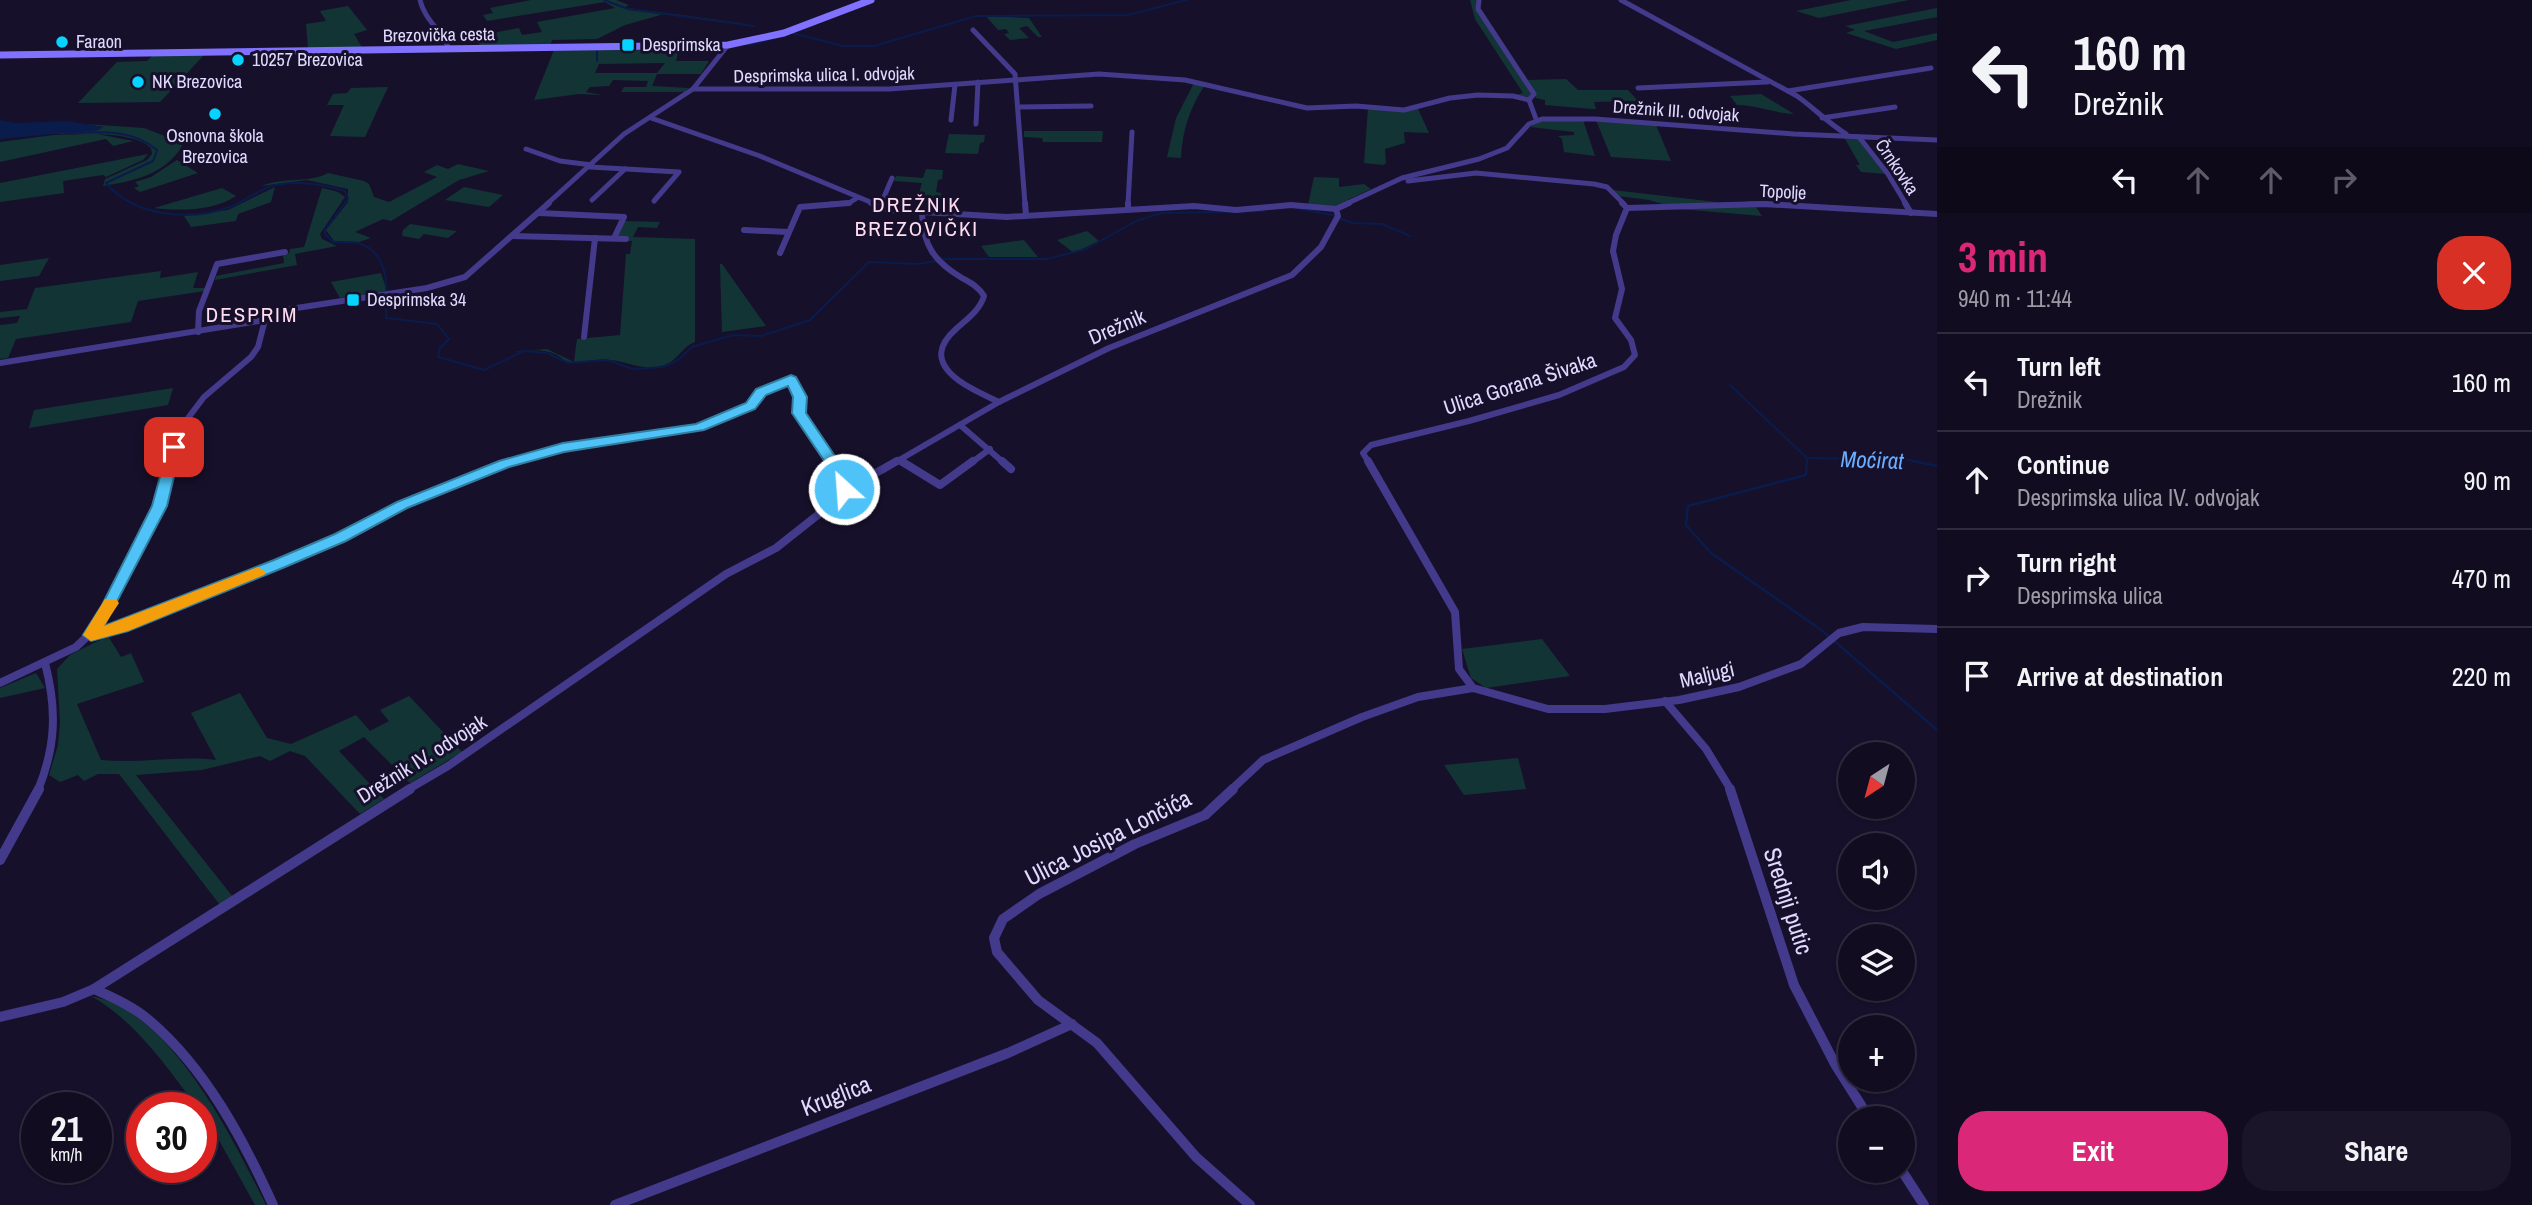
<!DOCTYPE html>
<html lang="en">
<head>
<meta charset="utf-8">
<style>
	body { margin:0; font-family:"Archivo Narrow",sans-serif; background:#1a1529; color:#f1f3f6; height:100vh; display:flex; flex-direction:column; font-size:26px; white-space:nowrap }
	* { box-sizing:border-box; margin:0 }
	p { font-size:23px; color:#9c9ba5 }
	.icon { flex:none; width:38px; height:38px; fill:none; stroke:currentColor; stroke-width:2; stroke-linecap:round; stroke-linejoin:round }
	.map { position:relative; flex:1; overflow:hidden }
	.side { display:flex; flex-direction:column; background:#110c20; width:595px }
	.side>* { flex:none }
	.top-card { background:#110c20; color:#f1f3f6; overflow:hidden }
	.needle { width:46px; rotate:216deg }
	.tools { position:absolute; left:1838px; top:742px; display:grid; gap:14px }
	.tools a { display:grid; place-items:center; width:77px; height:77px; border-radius:50%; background:#110c20; box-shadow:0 2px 5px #0004,0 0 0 2px #302c3e; font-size:35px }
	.speed { position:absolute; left:21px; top:1092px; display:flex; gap:14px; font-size:35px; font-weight:700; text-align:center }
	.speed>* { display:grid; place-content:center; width:91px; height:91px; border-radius:50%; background:#110c20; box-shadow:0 2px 5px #0004,0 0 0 2px #302c3e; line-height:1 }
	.speed small { font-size:18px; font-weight:400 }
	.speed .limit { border:10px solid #d22; background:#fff; color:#111 }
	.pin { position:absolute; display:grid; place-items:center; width:60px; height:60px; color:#fff; margin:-30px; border-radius:14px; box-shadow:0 4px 10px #0006 }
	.me { position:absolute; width:77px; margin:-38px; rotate:334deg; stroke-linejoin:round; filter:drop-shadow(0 0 5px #0008) }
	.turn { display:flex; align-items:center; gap:24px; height:147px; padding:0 21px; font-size:32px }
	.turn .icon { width:91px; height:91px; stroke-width:2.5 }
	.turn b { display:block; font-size:49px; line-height:60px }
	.lanes { display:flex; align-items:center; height:66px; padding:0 21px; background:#0003; justify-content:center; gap:35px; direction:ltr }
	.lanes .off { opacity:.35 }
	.round { display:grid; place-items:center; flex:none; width:74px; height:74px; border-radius:28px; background:#1a1529 }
	.headline { display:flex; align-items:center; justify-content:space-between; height:119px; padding:0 21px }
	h1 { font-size:42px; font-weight:700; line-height:52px; color:#db2777 }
	.button { display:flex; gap:14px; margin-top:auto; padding:14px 21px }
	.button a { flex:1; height:80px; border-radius:28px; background:#db2777; color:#fff; font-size:28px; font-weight:700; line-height:80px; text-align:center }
	.button a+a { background:#1a1529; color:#f1f3f6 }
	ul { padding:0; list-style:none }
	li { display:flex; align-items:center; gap:21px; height:98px; padding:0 21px; border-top:2px solid #302c3e }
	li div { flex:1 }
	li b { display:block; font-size:26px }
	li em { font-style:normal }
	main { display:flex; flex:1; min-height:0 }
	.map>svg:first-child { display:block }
	.green { fill:#133435; fill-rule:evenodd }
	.water { fill:#091c4b }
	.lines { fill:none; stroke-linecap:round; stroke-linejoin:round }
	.stream-far1 { stroke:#091c4b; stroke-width:2 }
	.stream { stroke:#091c4b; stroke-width:2.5 }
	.minor-far3 { stroke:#433a8c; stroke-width:5 }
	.minor-far2 { stroke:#433a8c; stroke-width:6 }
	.minor-far1 { stroke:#433a8c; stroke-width:8 }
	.minor { stroke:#433a8c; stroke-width:10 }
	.secondary { stroke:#8071ff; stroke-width:7 }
	.route { fill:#4fc3f7; stroke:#337fa1; stroke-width:2 }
	.slow { fill:#f59e0b }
	.poi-dot { fill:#06d3ff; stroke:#17102b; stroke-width:2.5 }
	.labels { text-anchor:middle; stroke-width:6; stroke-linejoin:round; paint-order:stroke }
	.far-street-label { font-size:18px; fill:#e1daff; stroke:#17102b }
	.far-poi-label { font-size:18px; fill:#e1daff; stroke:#17102b; text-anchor:start }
	.far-quarter-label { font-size:21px; letter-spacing:2px; fill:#ffdcf0; stroke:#17102b }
	.street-label { font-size:21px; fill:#e1daff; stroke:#17102b }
	.water-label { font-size:23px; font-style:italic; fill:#68adff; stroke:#17102b }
	.near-street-label { font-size:24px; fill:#e1daff; stroke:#17102b }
</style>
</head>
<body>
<main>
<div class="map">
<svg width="1937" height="1205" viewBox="0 0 1937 1205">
	<rect width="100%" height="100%" fill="#17102b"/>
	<!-- green -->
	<g class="green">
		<path d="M531 0H616L629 5 625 7 628 8 757 25 664 14 625 25 597 39 552 40 550 47H480L476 36 519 28 522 35 542 32 537 22 615 8 605 2 487 21 483 15 493 13 490 8Z"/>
		<path d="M1470 0H1477L1483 19 1529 89 1531 94 1529 97 1516 95 1523 93 1475 19Z"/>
		<path d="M1851 0H1909L1819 18 1796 11Z"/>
		<path d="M348 6 367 30 354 34 363 49H308L306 24 326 21 320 11Z"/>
		<path d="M1937 8V17L1864 31 1893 42 1937 33V40L1896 49 1846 33 1855 30 1845 26Z"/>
		<path d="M986 16 1029 18 1042 37H1038L1027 26 1019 28 1029 38 1010 40 1004 34 1009 33 1006 29 998 30Z"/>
		<path d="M679 48 676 61H709L701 74H657L652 86 689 88 684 92H621L624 87H646L648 81 613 80 609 86 590 87 586 92 602 95 579 94 534 100 554 50ZM665 63 657 73H595L599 64Z"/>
		<path d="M153 55H204L160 102 78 103 117 62 147 61Z"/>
		<path d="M1566 79 1578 90H1628L1638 101 1594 102 1596 109H1593L1545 105V100L1536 98 1527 80Z"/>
		<path d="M1194 83 1205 85C1190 107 1182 131 1181 158L1167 157 1176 118Z"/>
		<path d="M388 87 365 137 330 136 344 105H327L333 94 347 93 351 88Z"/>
		<path d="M1761 94 1794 114C1773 113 1757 105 1737 105L1730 96Z"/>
		<path d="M1368 108 1418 109 1429 133 1404 132 1405 143 1385 149 1386 163 1383 165 1364 163Z"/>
		<path d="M1542 120H1583L1595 156 1564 152 1562 139 1558 136 1574 135V132L1530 127Z"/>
		<path d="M1596 120 1656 125 1671 161 1611 157Z"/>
		<path d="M85 124 144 128 180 142 182 146C165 175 133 181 103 186L105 179 147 160 152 154 151 148C138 136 114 135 97 134L133 141 113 146 106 139 0 162V142L54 135H88L52 134 98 130 102 127Z"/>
		<path d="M1024 131H1103L1102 142H1043L1042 138 1024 137Z"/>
		<path d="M949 134 985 135 984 142 980 143 978 154 945 153Z"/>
		<path d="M1844 137H1858L1886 174 1861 172 1856 165H1860Z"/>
		<path d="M148 154 143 160 106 177 103 175 63 181 64 193 0 202V183Z"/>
		<path d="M177 160 198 173 140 192 134 188 139 186 135 182 151 177Z"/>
		<path d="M458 164 489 171 459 180 391 221 383 219 355 232 371 238 359 242 334 241 326 230 348 202V189L307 180 261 186C283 177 311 183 328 173L364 181 369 184 374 197 389 202 437 177 424 172 437 165 448 169Z"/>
		<path d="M926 169 943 170 942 179 938 180 936 192 941 193V198L918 197 922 183 894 181 896 176 923 178Z"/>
		<path d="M1314 177 1339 178V187L1364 184 1371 189 1333 207 1308 205Z"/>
		<path d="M275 187 271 202 238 214 236 221 191 227 184 216 228 210Z"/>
		<path d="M464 187 503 195 489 207 445 200Z"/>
		<path d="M222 188 236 196C214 211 180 211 154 208Z"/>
		<path d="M322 188 338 192 345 197 320 234 322 239 337 246 295 254 297 265 215 280 216 276 284 263 283 254 289 253 290 249 304 247Z"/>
		<path d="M1613 190 1716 202 1729 206 1756 207 1762 216 1680 209 1649 200 1618 196Z"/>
		<path d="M624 221 660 222 657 228 638 227 633 237 695 239V342C681 347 678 362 661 366 641 371 628 361 609 360 596 358 583 363 571 362 565 362 562 358 557 355 545 349 527 349 514 352L547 349 574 362 577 339 620 335 626 254H630L632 241H628V237H616Z"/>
		<path d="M410 224 456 231H457L448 238 424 234 419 239 402 236 403 230Z"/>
		<path d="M1087 231 1099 241 1074 253 1057 240Z"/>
		<path d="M1024 240 1038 257H989L981 246Z"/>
		<path d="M49 258 39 276 0 281V265Z"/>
		<path d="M720 264H722L766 326 722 332Z"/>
		<path d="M161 271 160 278 198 272 193 288H206L205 291 138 301 131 322 16 339 8 358 0 359V325L17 323 20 316 0 318V312L27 309 35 288Z"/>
		<path d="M381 273 387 291 340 298 331 282Z"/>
		<path d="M173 388 168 405 29 428 34 410Z"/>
		<path d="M108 636 121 657 131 653 144 682 77 704 101 760C140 764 178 755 216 760L191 713 240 693 267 738 291 744 356 715 370 731 389 721 380 710 409 696 462 752 410 783 364 737 339 751 384 799 360 814 305 756 290 751 270 761 260 756 202 770 136 775 233 897 220 905 119 774H98L84 781 78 775 60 782 49 775 58 745 60 723 57 669 70 655Z"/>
		<path d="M1542 639 1570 676 1486 688 1471 678 1462 649Z"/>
		<path d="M36 673 45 688 0 698V688Z"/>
		<path d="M1518 758 1526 789 1464 795 1444 765Z"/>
		<path d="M91 996C171 1011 232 1137 266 1205H255L201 1108H198C167 1068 136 1021 91 996Z"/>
	</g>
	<!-- water -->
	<path class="water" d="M0 120 16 123 67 121 104 127 98 130 0 139Z"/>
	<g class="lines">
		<!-- stream-far1 -->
		<g class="stream-far1">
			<path d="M604 0 628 9 754 26"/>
			<path d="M792 33 843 46H874L976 16 1128 15 1186 0"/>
			<path d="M749 45 769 40"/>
			<path d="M597 50V61"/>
			<path d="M65 133C97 132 132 128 157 150L153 161 106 183C135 217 191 222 232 206 247 200 259 189 275 185 299 180 322 184 345 191L348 199 325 230V234L333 242C342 243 352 241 361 244 391 255 387 292 386 318L437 324 449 339 440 348 438 357 484 370 524 351 547 353 568 363 607 360 633 369 663 367 678 360 692 347 733 335 761 336 810 320 869 262 917 264 936 261"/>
			<path d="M1295 208 1332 215 1352 223 1382 224 1410 236"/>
			<path d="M942 259H1047L1086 249 1136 221 1161 213 1264 211"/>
			<path d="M1730 385 1807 458V463"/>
			<path d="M1808 458 1909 460 1922 463"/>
		</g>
		<!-- stream -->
		<g class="stream">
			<path d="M1807 461 1806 475 1688 506 1686 525 1711 553 1824 632 1937 730"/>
			<path d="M1913 461 1937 466"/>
		</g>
		<!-- minor-far3 -->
		<g class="minor-far3">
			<path d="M420 0C424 19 442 31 449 49"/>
			<path d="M1479 0 1478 9 1534 94 1529 100"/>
			<path d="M1621 0 1797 96C1814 108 1828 123 1846 134"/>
			<path d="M973 30 1015 74 1025 204"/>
			<path d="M1638 88 1767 82"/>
			<path d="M693 89H889L1099 74 1185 80 1307 108 1356 106 1404 110 1450 98 1478 95 1513 96 1529 100 1536 119"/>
			<path d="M1788 91 1931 68"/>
			<path d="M1019 107 1091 106"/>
			<path d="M651 118 760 156 875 204"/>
			<path d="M1822 118 1895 107"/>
			<path d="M951 120 955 85"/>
			<path d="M976 124 978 82"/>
			<path d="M1859 137 1888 174 1906 204"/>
			<path d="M526 149 560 161 592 165"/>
			<path d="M590 167 679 172 654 201"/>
			<path d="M1408 181 1476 173 1594 184 1607 187 1624 204"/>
			<path d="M592 200 625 169"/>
			<path d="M547 204 624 134 693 89 728 45"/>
			<path d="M831 204 849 203 857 198"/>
			<path d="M881 204 892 178"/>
			<path d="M1128 204 1132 132"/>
			<path d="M1346 204 1402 178 1479 159 1507 148 1529 124 1542 119H1595L1794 134 1937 140"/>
			<path d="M1748 204H1771"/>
		</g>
		<!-- minor-far2 -->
		<g class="minor-far2">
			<path d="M871 203 888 210 1007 217 1194 206 1236 210 1291 205 1336 209 1349 203"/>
			<path d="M1025 203 1026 215"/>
			<path d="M1905 203 1911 213"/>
			<path d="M880 207 882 203"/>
			<path d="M1627 208 1763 204 1937 214"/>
			<path d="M1128 209V203"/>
			<path d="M539 213 624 217 614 238"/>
			<path d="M922 214C923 246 935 262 962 278 971 283 979 287 984 296 980 310 967 319 956 329 915 365 969 388 999 402"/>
			<path d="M744 230 788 232"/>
			<path d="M513 236 626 239"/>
			<path d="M780 253 800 207 849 203"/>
			<path d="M198 332 199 311 217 264 285 252"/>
			<path d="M584 337 595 238"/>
			<path d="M0 363 265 320 290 309 427 288 465 277 549 203"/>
			<path d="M960 425 1004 463"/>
			<path d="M899 460 903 463"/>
			<path d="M170 463 179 430 204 397 251 357 258 347 265 320"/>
			<path d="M509 463 563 447 699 428 750 406 761 392 791 379 800 397 799 413 831 463"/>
			<path d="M894 463 999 402 1109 348 1292 275 1321 247 1338 216 1336 209"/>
			<path d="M971 463 990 449"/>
			<path d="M1369 463 1363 453 1371 445 1469 421 1559 395 1624 367 1635 355 1631 340 1615 318 1622 289 1613 251 1616 235 1627 208 1622 203"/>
		</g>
		<!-- minor-far1 -->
		<g class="minor-far1">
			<path d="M830 461C851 493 870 476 897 461"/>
			<path d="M901 461 940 485 973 461"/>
			<path d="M1002 461 1011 469"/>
			<path d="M1368 461 1455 612 1459 669 1473 688"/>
			<path d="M91 635 122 627 279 563 340 537 373 518 515 461"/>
			<path d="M0 683 76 647 97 627 159 506 171 461"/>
			<path d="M1665 701 1706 749 1731 790"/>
			<path d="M38 790C56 746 57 709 45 663"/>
			<path d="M407 790 448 766 726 574 776 548 862 480"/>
			<path d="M1231 790 1263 760 1362 717 1418 697 1473 688 1548 709H1605L1679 700 1739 687 1801 664 1839 633 1863 627 1937 629"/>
		</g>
		<!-- minor -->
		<g class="minor">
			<path d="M1233 789 1205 815 1135 844 1039 894 1003 919 994 938 997 952 1038 1000 1097 1043 1196 1157 1250 1205"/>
			<path d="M1730 789 1794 985 1835 1064 1869 1118"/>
			<path d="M0 860 39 789"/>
			<path d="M94 989C114 998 134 1007 150 1021 206 1069 243 1139 273 1205"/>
			<path d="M0 1017 63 1002 94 989 410 789"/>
			<path d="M1902 1171 1924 1205"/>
			<path d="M615 1205 1008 1053 1072 1024"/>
		</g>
		<!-- secondary -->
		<path class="secondary" d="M0 55 728 45 784 33 871 0"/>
	</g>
	<!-- route -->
	<path class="route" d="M791 375 796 377 807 397 806 413 849 477V492H838L835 477 792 413 793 397 788 386 766 395 755 409 704 430 564 452 509 467 407 508 346 541 285 567 128 631 91 641 83 635 102 605 152 506 169 444H179L181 447 167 506 104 626 274 560 335 534 397 502 499 461 563 443 696 424 746 403 756 389Z"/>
	<!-- slow -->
	<path class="slow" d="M258 567 266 572 264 575 128 631 91 641 83 635 105 599H116L119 603 104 626Z"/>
	<!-- markers -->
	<g class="poi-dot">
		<circle cx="62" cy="42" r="7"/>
		<rect x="621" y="38" width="14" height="14" rx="3.5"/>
		<circle cx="238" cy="60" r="7"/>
		<circle cx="138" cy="82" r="7"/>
		<circle cx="215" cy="114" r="7"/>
		<rect x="346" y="293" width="14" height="14" rx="3.5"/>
	</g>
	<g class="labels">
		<!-- far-street labels -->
		<g class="far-street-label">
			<text transform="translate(439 35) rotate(-1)" y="6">Brezovička cesta</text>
			<text transform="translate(824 75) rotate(-1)" y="6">Desprimska ulica I. odvojak</text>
			<text transform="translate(1676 111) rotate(4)" y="6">Drežnik III. odvojak</text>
			<text transform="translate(1897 167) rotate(56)" y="6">Črnkovka</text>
			<text transform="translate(1783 192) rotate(3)" y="6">Topolje</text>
		</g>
		<!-- far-poi labels -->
		<g class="far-poi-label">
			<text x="76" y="48">Faraon</text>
			<text x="642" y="51">Desprimska</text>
			<text x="252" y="66">10257 Brezovica</text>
			<text x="152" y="88">NK Brezovica</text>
			<text x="215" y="142" text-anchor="middle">Osnovna škola<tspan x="215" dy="21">Brezovica</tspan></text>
			<text x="367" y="306">Desprimska 34</text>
		</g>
		<!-- far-quarter labels -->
		<g class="far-quarter-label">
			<text x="917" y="212">DREŽNIK<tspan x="917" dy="24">BREZOVIČKI</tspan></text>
			<text x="252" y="322">DESPRIM</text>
		</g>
		<!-- street labels -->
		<g class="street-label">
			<text transform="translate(1117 327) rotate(-23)" y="7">Drežnik</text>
			<text transform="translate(1520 384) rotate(-18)" y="7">Ulica Gorana Šivaka</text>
			<text transform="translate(1707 675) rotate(-13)" y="7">Maljugi</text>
			<text transform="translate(422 759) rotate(-32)" y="7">Drežnik IV. odvojak</text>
		</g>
		<!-- water labels -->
		<g class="water-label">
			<text transform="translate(1872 460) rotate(2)" y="8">Moćirat</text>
		</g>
		<!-- near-street labels -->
		<g class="near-street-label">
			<text transform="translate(1108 838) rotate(-27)" y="8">Ulica Josipa Lončića</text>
			<text transform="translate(1788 901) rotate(72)" y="8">Srednji putic</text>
			<text transform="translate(836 1096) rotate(-21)" y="8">Kruglica</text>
		</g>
	</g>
</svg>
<div class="tools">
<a><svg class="needle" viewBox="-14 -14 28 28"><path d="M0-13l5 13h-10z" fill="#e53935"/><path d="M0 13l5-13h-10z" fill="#9c9ba5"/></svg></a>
<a><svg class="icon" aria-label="sound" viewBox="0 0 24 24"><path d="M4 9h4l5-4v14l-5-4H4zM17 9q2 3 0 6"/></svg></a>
<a><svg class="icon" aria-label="layers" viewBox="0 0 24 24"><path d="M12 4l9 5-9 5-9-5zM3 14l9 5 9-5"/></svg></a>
<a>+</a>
<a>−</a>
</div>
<div class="speed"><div>21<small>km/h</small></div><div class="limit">30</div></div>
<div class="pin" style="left:174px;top:447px;background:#d93025"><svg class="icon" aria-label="arrive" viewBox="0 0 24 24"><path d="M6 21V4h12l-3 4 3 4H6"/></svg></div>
<svg class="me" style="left:844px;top:489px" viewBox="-20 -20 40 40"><circle r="17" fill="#4fc3f7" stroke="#fff" stroke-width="3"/><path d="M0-11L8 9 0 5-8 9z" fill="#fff"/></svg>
</div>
<section class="side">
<div class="top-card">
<div class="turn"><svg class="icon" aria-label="left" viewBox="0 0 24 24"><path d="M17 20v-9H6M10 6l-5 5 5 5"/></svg><div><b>160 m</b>Drežnik</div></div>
<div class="lanes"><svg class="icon" aria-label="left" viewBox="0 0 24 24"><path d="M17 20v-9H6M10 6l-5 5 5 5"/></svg><svg class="icon off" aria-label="ahead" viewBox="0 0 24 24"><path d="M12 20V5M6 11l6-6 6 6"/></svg><svg class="icon off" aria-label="ahead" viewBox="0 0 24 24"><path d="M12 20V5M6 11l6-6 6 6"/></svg><svg class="icon off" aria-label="right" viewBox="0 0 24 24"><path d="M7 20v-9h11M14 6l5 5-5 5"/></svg></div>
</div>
<div class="headline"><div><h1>3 min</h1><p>940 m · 11:44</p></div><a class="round" style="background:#d93025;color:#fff"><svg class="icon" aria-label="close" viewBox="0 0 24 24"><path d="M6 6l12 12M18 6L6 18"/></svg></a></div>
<ul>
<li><svg class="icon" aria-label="left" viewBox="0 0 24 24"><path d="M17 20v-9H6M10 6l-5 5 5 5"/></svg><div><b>Turn left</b><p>Drežnik</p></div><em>160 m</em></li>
<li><svg class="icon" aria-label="ahead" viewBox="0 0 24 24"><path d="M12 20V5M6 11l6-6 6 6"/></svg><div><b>Continue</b><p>Desprimska ulica IV. odvojak</p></div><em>90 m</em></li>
<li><svg class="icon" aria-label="right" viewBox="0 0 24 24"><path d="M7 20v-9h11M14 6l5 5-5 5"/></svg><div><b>Turn right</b><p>Desprimska ulica</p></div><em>470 m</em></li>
<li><svg class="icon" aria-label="arrive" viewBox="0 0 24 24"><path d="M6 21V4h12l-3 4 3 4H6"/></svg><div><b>Arrive at destination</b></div><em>220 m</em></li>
</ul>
<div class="button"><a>Exit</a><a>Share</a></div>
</section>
</main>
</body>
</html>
